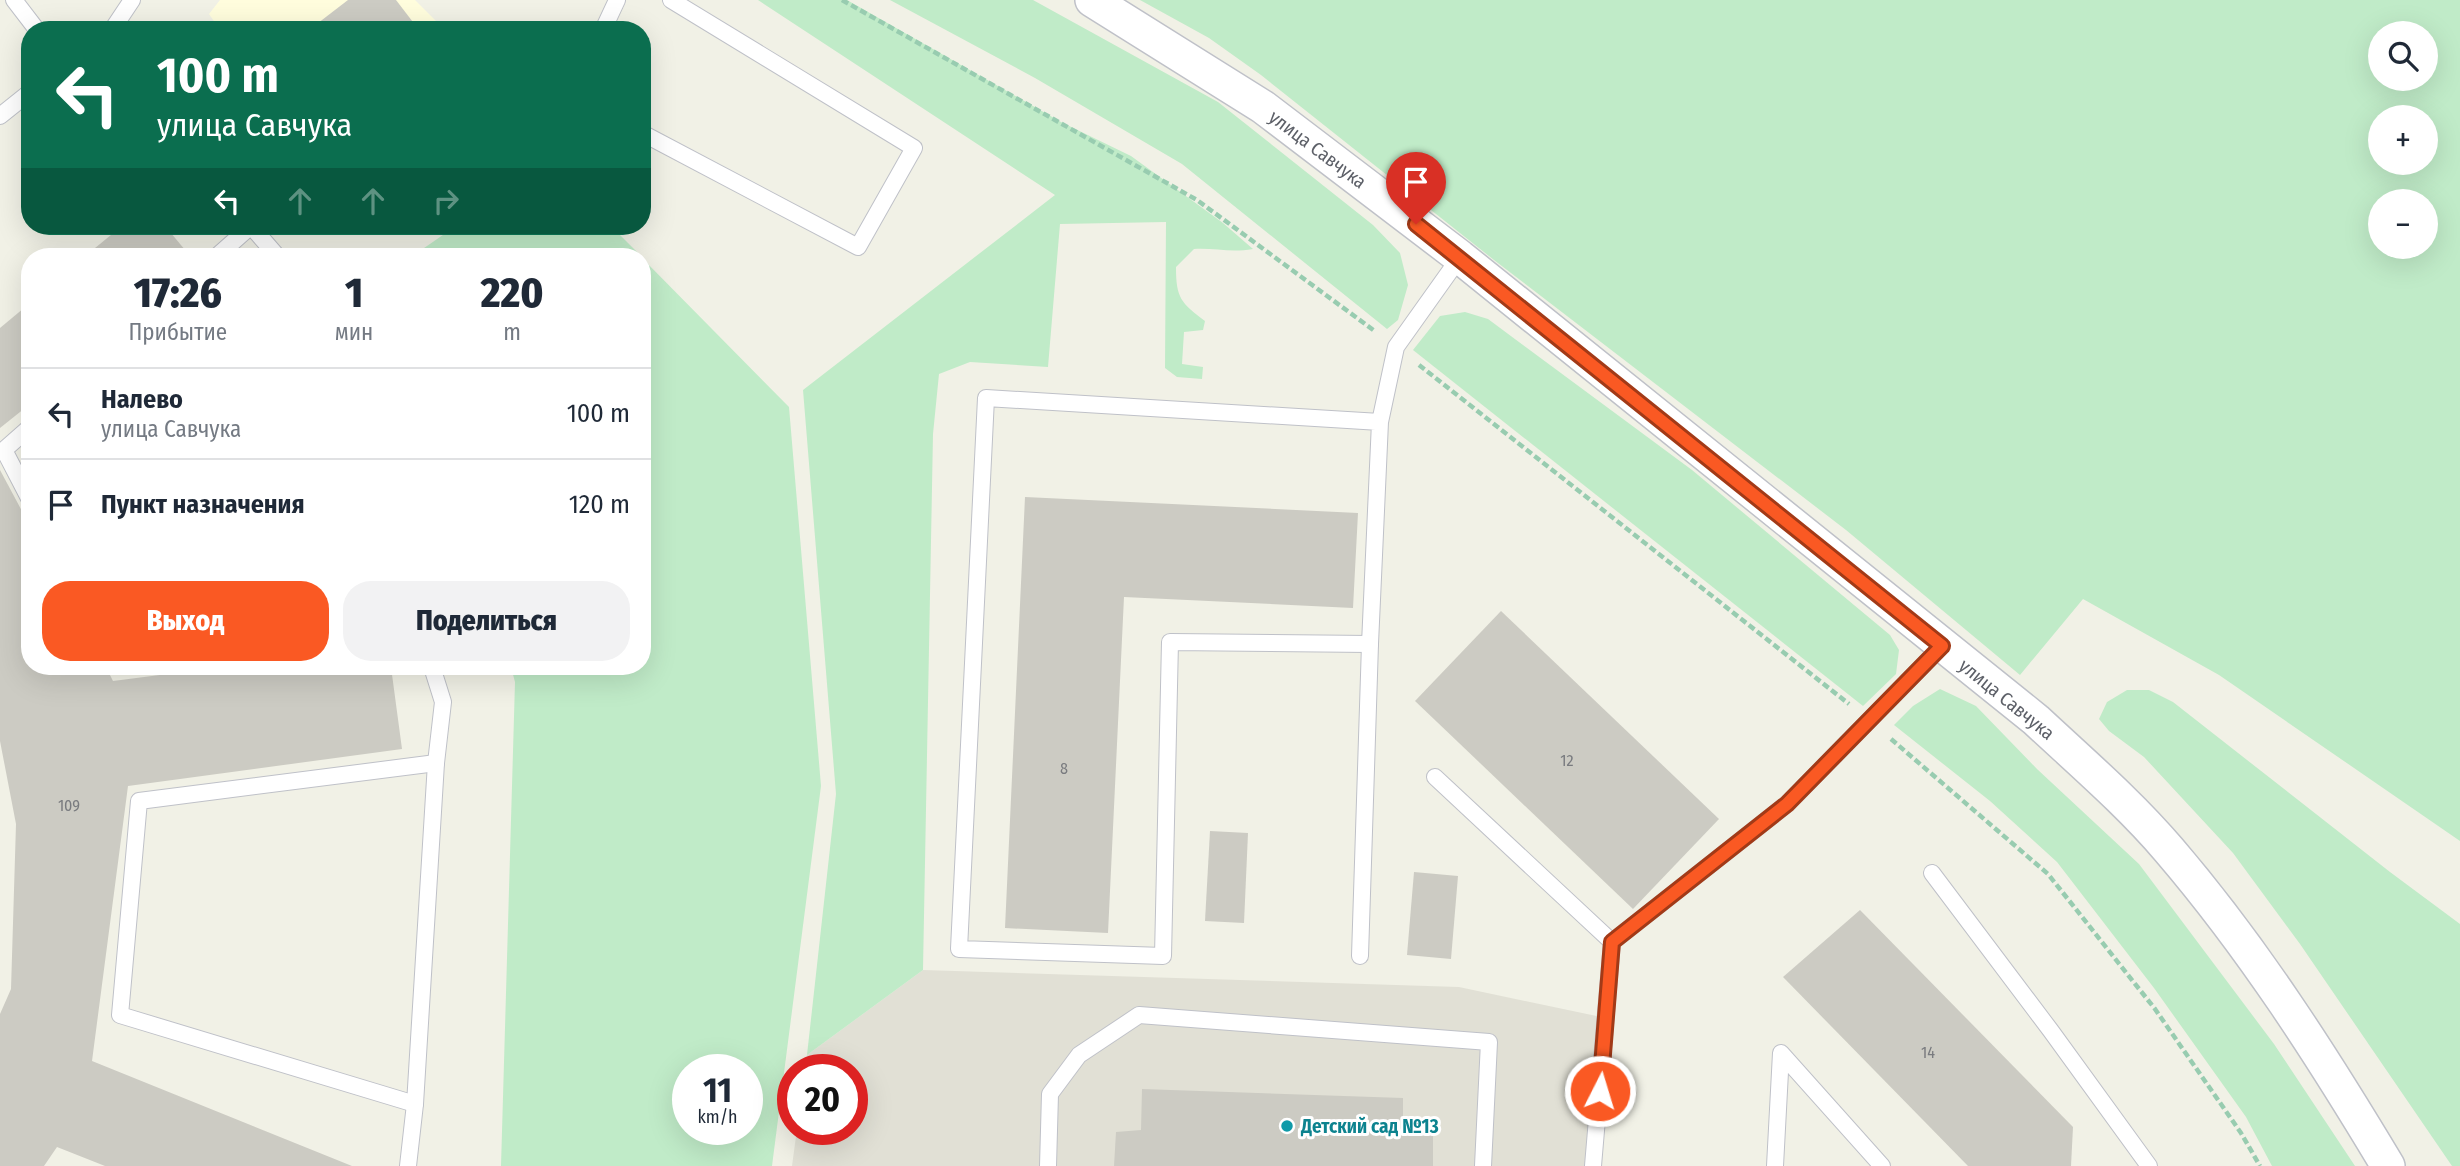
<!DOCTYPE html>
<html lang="ru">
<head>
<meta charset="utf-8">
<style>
	body { margin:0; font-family:"Fira Sans Condensed",sans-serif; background:#f2f2f3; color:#1f2937; height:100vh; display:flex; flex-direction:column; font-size:26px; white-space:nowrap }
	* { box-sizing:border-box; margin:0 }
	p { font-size:23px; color:#747a83 }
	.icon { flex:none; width:38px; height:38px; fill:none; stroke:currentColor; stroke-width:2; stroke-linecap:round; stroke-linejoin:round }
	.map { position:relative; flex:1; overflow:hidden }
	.side { position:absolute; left:21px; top:248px; width:630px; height:427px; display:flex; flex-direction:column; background:#fff; border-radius:28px; box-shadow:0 7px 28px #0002 }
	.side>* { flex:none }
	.guide { position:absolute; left:21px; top:21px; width:630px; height:214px; border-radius:28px; box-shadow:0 7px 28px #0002; background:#0b6e4f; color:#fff; overflow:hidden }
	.buttons { position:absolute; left:2368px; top:21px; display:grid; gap:14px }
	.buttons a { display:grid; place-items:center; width:70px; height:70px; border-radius:50%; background:#fff; box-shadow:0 7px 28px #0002; font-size:35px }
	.speed { position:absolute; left:672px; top:1054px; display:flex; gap:14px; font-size:35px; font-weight:700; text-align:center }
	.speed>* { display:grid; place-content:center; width:91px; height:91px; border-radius:50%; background:#fff; box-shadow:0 7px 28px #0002; line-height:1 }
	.speed small { font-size:18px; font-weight:400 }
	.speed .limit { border:10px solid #d22; background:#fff; color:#111 }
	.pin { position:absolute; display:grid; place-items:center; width:60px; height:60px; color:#fff; margin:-72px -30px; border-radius:50% 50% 50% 0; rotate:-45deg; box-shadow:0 0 7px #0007 }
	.pin .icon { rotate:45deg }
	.me { position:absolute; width:77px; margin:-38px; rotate:5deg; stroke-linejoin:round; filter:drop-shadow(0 0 5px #0008) }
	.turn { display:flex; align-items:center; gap:24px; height:147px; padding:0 21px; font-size:32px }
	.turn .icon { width:91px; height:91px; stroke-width:2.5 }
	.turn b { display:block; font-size:49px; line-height:60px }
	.lanes { display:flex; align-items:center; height:66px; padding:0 21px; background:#0003; justify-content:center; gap:35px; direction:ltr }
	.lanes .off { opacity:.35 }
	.eta { display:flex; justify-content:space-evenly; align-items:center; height:119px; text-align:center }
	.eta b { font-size:42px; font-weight:800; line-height:49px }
	.cta { display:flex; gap:14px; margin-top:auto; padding:14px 21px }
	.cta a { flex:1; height:80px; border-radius:28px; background:#fa5923; color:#fff; font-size:28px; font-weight:800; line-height:80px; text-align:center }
	.cta a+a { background:#f2f2f3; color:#1f2937 }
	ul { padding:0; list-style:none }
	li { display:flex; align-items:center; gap:21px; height:91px; padding:0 21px; border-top:2px solid #e0e1e3 }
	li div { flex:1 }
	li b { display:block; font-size:26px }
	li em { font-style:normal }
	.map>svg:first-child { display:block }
	.commercial { fill:#fffddd }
	.education { fill:#e1e0d5 }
	.green { fill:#c0ebc8; fill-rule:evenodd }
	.building { fill:#cccbc3 }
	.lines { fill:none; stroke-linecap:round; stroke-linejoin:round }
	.lane-casing { stroke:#bfc1c8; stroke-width:18 }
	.street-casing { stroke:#bfc1c8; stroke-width:36 }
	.path { stroke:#98ccb0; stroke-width:4.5; stroke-dasharray:7 3.5; stroke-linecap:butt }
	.lane { stroke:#fff; stroke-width:16 }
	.street { stroke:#fff; stroke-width:33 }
	.route-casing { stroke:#a23a17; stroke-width:18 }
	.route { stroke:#fa5923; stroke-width:12 }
	.culture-dot { fill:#0f9aa8; stroke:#fff; stroke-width:2.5 }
	.labels { text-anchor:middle; stroke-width:6; stroke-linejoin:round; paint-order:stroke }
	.number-label { font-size:16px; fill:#797b7f }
	.street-label { font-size:19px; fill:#5d6068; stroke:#fff }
	.culture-label { font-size:19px; font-weight:bold; fill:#0d838f; stroke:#fff; text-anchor:start }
</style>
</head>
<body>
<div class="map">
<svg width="2460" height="1166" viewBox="0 0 2460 1166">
	<rect width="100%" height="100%" fill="#f1f1e6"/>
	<!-- commercial -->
	<path class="commercial" d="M220 0H415L445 30H220L209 14Z"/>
	<!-- education -->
	<path class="education" d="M923 970 1459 987 1606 1018 1591 1166H792L797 1129H852V1069H805L807 1055Z"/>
	<!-- green -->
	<g class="green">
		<path d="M758 0H847L1061 122 1131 156 1223 223 1253 249C1231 253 1216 248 1194 249L1176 267C1176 298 1181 303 1205 321L1203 330 1184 332 1182 364 1203 367 1202 379 1177 377 1165 368 1166 222 1060 224 1048 367 970 362 939 374 933 434 923 970 807 1055 836 794 803 390 1055 195Z"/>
		<path d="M890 0H1033L1218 102 1373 225 1400 253 1408 285 1398 320 1387 329 1182 164 1035 78Z"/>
		<path d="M1140 0H2460V841L2219 675 2083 599 2020 675 1846 530 1494 260 1261 75 1209 38ZM2380 33H2426V79H2380ZM2380 117H2426V163H2380ZM2380 201H2426V247H2380Z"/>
		<path d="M456 226H611L642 257H411Z"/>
		<path d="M642 258 789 407 821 786 772 1166H501L515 682 511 667H642ZM747 1069V1129H688V1069Z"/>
		<path d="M1465 312 1488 319 1692 470 1890 635 1899 650 1896 674 1863 706 1413 350 1440 316Z"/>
		<path d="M1940 689 1976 706 2037 769 2139 864 2274 1044 2355 1166H2272L2246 1117 2154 988 2057 862 1990 801 1894 725 1913 706Z"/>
		<path d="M2127 690H2149L2173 702 2390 872 2460 924V1166H2452L2300 944 2233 853 2144 757 2109 731 2099 719 2107 702Z"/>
	</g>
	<!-- building -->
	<g class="building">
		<path d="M348 0H396L419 30H309Z"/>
		<path d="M122 226H165L191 257H84Z"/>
		<path d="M30 303V404L0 428V328Z"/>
		<path d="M0 470 30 526V667H106L113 681 222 667H391L402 749 128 786 92 1061 352 1166H105L57 1147 44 1166H0V1014L11 989 16 824 0 741Z"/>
		<path d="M1025 497 1358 513 1353 608 1124 597 1108 933 1005 928Z"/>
		<path d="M1501 611 1719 819 1633 909 1415 701Z"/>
		<path d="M1210 831 1248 833 1244 923 1205 921Z"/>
		<path d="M1414 872 1458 876 1451 959 1407 955Z"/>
		<path d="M1860 910 2073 1127 2071 1166H1968L1783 977Z"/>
		<path d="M1142 1089 1403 1098V1120L1433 1123V1166H1114L1116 1132 1141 1130Z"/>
	</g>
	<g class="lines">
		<!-- lane casing -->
		<g class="lane-casing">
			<g id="lane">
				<path d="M14 0 37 30"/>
				<path d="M112 30 132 0"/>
				<path d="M603 30 617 0"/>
				<path d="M0 116 30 92"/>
				<path d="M642 133 858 247 914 148 671 0"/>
				<path d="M251 226 278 257"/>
				<path d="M216 257 251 226"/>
				<path d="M1380 422 1370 644 1170 642 1163 956 959 949 986 398 1380 422 1396 347 1460 257"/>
				<path d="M30 427 4 450 30 500"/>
				<path d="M1435 777 1612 942 1787 804 1942 646"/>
				<path d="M1932 873 2051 1031 2149 1166"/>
				<path d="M1360 956 1370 644"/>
				<path d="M415 1104 120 1015 139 801 436 763"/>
				<path d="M408 1166 415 1104 436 763 443 702 432 667"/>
				<path d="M1048 1166 1050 1094 1079 1055 1139 1015 1489 1042 1483 1166"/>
				<path d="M1593 1166 1612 942"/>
				<path d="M1775 1166 1781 1053 1882 1166"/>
			</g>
		</g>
		<!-- street casing -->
		<g class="street-casing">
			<path id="street" d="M1092 0 1263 107 1460 257 2036 720C2081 762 2129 803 2169 850 2253 948 2322 1056 2388 1166"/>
		</g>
		<!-- path -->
		<g class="path">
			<path d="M842 0 1197 200 1376 332"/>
			<path d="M1419 365 1849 704"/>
			<path d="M1891 739 2048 874 2155 1009 2241 1133 2260 1166"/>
		</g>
		<!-- lane -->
		<use href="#lane" class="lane"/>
		<!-- street -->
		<use href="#street" class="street"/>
	</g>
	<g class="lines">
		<!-- route casing -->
		<g class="route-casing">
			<path id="route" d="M1416 224 1942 646 1787 804 1612 942 1600 1091"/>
		</g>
		<!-- route -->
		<use href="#route" class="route"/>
	</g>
	<!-- markers -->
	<circle class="culture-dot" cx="1287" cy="1126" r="7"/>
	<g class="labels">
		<!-- number labels -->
		<g class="number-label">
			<text x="1567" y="766">12</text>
			<text x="1064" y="774">8</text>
			<text x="69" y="811">109</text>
			<text x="1928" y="1058">14</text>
		</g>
		<!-- street labels -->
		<g class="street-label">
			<text transform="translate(1318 149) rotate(37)" y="7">улица Савчука</text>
			<text transform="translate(2007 699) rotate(39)" y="7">улица Савчука</text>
		</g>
		<!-- culture labels -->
		<g class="culture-label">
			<text x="1301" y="1133">Детский сад №13</text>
		</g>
	</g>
</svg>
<div class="buttons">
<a><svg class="icon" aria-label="search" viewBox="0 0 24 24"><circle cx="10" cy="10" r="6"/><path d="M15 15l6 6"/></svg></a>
<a>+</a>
<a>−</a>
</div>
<div class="speed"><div>11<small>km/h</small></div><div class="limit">20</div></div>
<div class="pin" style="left:1416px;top:224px;background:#d93025"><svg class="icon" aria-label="arrive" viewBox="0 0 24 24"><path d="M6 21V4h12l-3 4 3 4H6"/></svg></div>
<svg class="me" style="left:1600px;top:1091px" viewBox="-20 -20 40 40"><circle r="17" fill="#fa5923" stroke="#fff" stroke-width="3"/><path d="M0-11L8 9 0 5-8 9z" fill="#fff"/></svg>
<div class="guide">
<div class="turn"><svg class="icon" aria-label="left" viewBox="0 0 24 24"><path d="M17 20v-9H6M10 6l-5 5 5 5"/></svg><div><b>100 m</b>улица Савчука</div></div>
<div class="lanes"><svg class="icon" aria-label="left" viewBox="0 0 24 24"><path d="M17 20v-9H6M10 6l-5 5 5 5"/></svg><svg class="icon off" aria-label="ahead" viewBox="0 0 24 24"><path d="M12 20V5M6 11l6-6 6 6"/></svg><svg class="icon off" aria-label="ahead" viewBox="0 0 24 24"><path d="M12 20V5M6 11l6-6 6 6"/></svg><svg class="icon off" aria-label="right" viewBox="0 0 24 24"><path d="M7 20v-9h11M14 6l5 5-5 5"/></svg></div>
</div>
<section class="side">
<div class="eta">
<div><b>17:26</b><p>Прибытие</p></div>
<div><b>1</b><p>мин</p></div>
<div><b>220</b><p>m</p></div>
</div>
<ul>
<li><svg class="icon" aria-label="left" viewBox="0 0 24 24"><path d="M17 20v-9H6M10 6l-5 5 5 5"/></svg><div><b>Налево</b><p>улица Савчука</p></div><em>100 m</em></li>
<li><svg class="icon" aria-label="arrive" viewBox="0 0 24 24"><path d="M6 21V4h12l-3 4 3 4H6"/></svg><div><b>Пункт назначения</b></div><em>120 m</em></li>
</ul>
<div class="cta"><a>Выход</a><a>Поделиться</a></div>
</section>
</div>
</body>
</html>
